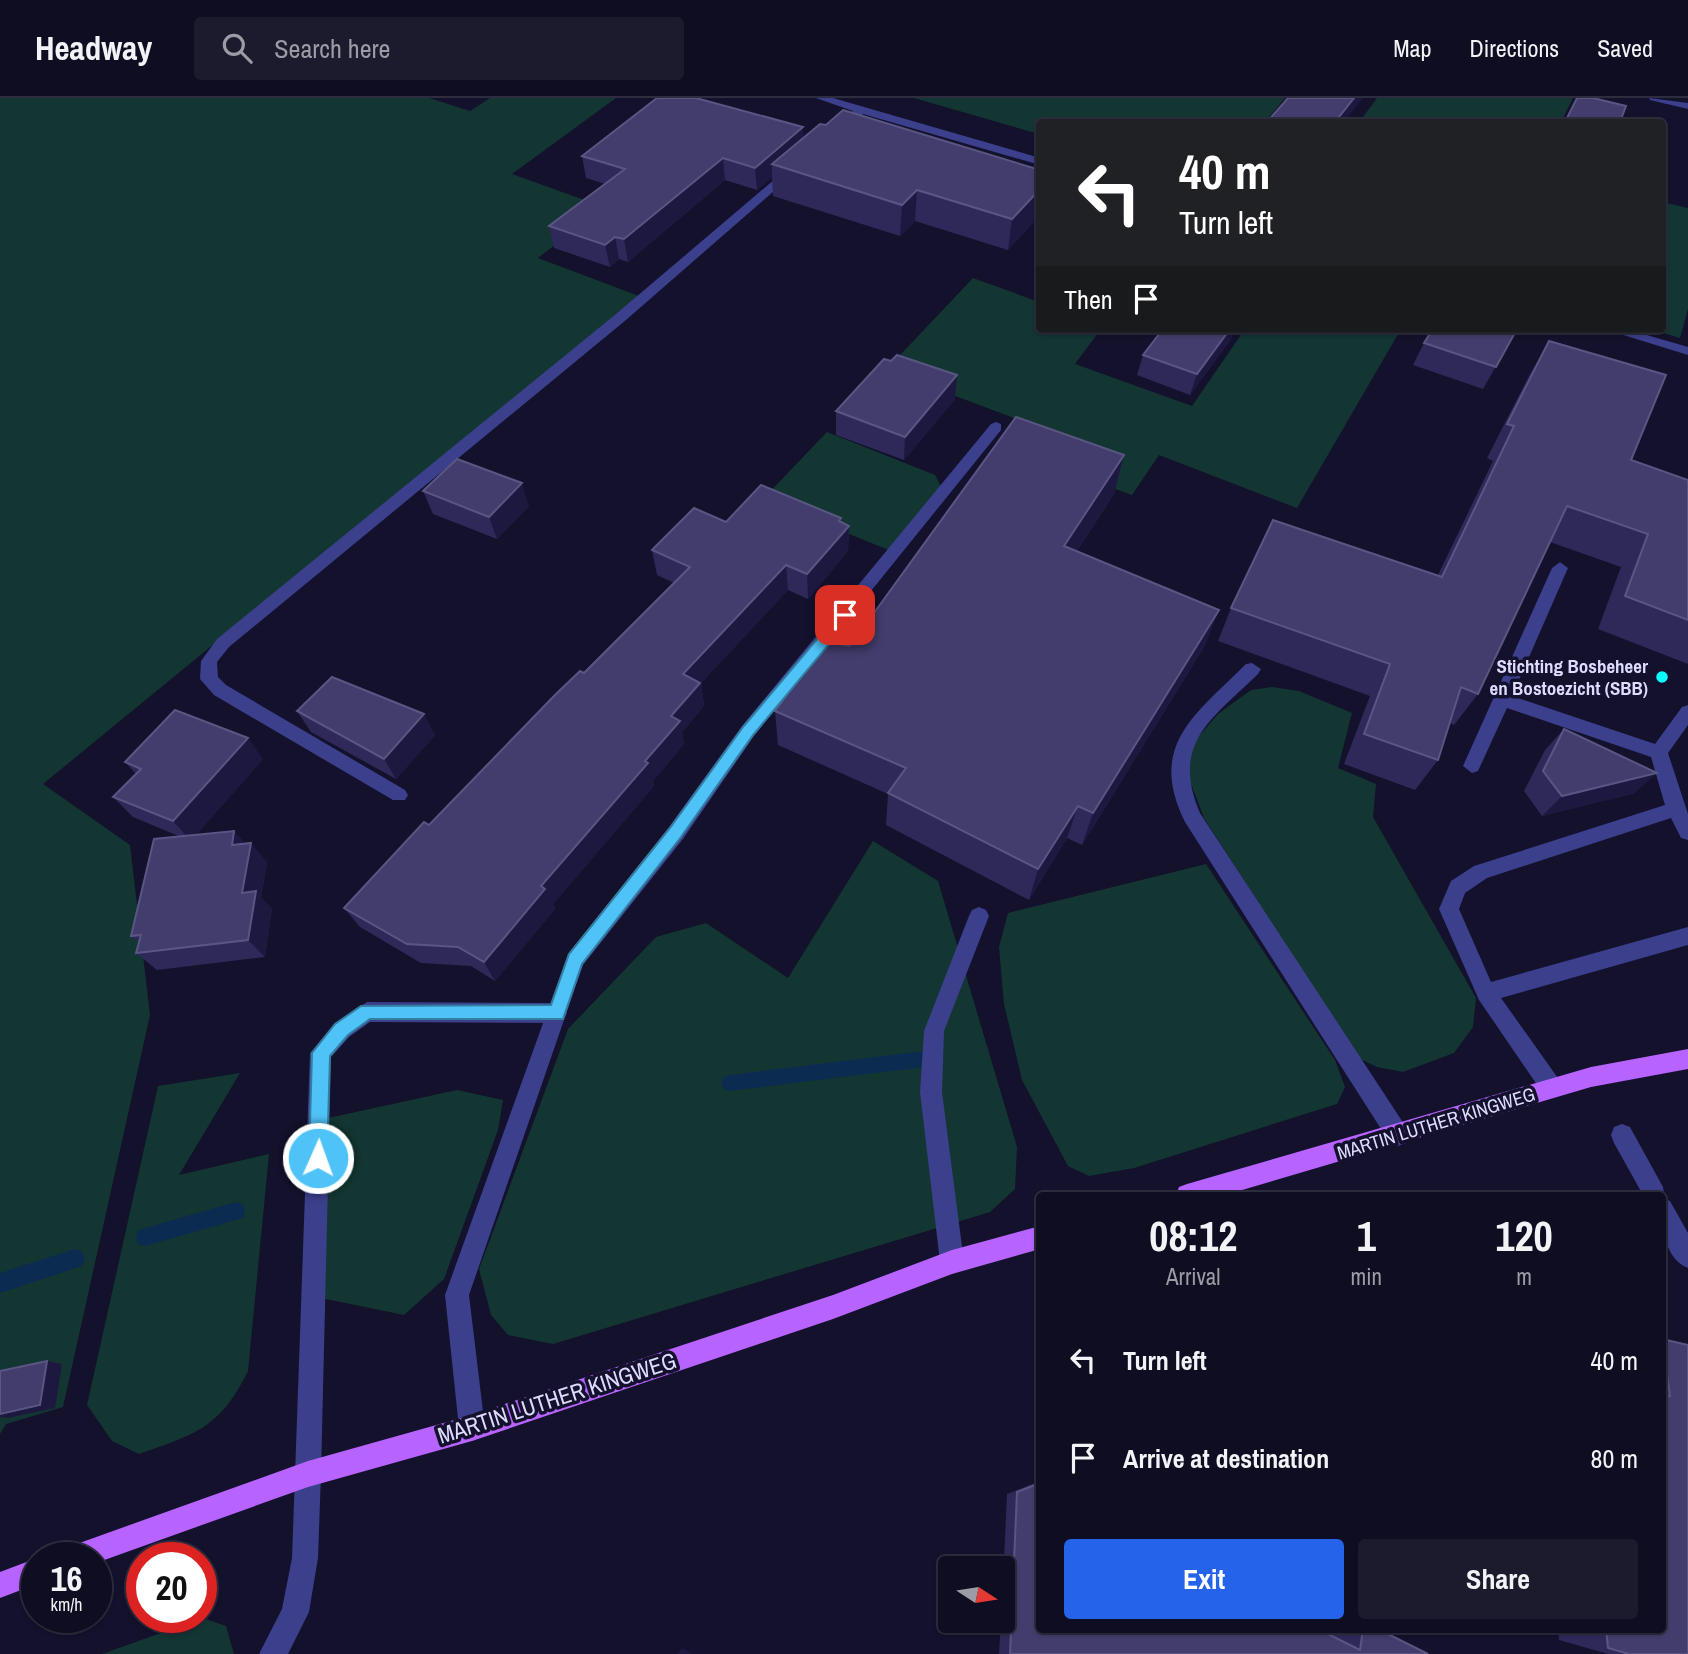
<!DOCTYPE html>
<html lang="en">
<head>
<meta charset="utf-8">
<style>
	body { margin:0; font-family:"Archivo Narrow",sans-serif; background:#1c1b2e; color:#f1f3f6; height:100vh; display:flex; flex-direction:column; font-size:26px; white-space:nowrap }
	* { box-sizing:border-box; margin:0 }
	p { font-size:23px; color:#9b9ca5 }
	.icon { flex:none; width:38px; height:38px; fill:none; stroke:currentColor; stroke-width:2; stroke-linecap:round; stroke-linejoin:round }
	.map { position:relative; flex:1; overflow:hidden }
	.sheet { position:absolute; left:1036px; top:1094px; width:630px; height:441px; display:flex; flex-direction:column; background:#0e0d21; border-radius:7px; box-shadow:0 2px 5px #0004,0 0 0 2px #2e2d3f }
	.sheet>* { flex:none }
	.hud { position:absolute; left:1036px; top:21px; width:630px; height:214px; border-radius:7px; box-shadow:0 2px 5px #0004,0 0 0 2px #2e2d3f; background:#202124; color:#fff; overflow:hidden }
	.needle { width:46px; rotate:102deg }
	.buttons { position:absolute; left:938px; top:1458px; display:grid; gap:14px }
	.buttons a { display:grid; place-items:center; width:77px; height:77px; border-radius:7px; background:#0e0d21; box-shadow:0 2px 5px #0004,0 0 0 2px #2e2d3f; font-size:35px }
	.speed { position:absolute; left:21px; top:1444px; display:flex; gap:14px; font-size:35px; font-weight:700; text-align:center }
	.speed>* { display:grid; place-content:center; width:91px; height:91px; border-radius:50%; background:#0e0d21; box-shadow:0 2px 5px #0004,0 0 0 2px #2e2d3f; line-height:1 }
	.speed small { font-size:18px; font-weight:400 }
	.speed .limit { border:10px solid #d22; background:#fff; color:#111 }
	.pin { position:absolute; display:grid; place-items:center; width:60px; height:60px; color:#fff; margin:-30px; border-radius:14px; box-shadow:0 4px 10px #0006 }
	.me { position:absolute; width:77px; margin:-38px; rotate:2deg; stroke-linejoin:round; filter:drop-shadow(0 0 5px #0008) }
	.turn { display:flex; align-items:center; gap:24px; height:147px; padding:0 28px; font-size:32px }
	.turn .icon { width:91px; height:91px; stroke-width:2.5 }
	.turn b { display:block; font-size:49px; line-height:60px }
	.then { display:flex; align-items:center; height:66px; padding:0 28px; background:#0003; gap:14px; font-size:26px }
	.eta { display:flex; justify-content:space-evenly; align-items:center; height:119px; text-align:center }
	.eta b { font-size:42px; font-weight:700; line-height:49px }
	.primary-button { display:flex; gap:14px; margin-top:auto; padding:14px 28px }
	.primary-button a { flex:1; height:80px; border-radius:7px; background:#2563eb; color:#fff; font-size:28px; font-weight:700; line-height:80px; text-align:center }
	.primary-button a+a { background:#1c1b2e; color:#f1f3f6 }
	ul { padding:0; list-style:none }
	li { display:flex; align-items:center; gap:21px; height:98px; padding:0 28px }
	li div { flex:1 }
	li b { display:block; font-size:26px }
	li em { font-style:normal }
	header { display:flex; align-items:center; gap:42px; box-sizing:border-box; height:98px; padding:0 35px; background:#0e0d21; border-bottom:2px solid #2e2d3f }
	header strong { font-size:33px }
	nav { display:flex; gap:38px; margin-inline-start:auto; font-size:24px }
	.search { width:490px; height:63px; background:#1c1b2e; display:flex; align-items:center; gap:18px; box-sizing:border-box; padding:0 24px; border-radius:7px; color:#9b9ca5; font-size:26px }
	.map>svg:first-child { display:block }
	.green { fill:#133632 }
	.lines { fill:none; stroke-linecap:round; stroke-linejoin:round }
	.stream { fill:#0c2b50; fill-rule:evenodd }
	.service { fill:#3b3f8c; fill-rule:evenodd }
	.minor { fill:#3b3f8c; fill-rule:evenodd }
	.primary { fill:#b663ff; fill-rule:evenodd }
	.wall { fill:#2f295a }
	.shaded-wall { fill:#1c1840 }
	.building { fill:#423d6c; stroke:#5a5683; stroke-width:2 }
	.route { fill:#4fc3f7; stroke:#337fa1; stroke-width:2 }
	.poi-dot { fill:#08fdff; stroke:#13112c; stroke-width:2.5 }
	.labels { text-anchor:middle; stroke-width:7; stroke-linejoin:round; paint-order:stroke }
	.poi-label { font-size:19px; font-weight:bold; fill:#dddcff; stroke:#13112c; text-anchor:end }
	.street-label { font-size:19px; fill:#dddcff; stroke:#13112c }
	.near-street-label { font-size:23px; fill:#dddcff; stroke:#13112c }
</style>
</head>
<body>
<header>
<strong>Headway</strong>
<div class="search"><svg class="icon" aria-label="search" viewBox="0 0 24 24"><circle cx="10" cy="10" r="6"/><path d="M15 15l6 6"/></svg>Search here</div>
<nav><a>Map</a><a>Directions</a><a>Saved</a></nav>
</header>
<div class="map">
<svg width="1688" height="1556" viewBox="0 0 1688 1556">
	<rect width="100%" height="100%" fill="#13112c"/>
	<!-- green -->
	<g class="green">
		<path d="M0 0H429L470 13 490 0H616L512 76 604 109 538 160 639 198 43 686 130 747 150 917 63 1309 6 1326 0 1336Z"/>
		<path d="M914 0H1285L1265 24H1040L1039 36Z"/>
		<path d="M1377 0H1573L1561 24 1360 23Z"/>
		<path d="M1663 104 1688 110V211L1680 240 1650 231H1662Z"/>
		<path d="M973 180 1039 204 1040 231H1101L1075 266 1192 308 1245 231H1401L1297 410 1159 357 1132 397 1004 351 1025 324 886 272Z"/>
		<path d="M827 334 935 377 942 390 891 453 763 401Z"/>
		<path d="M1272 589 1299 593 1352 615 1338 670 1376 686 1373 719 1476 900 1473 929 1454 955 1403 974 1377 969 1358 960 1204 720 1188 678 1193 645 1218 616 1251 592Z"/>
		<path d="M873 743 938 783 1017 1049 1015 1091 990 1114 553 1246 508 1237 491 1217 479 1171 568 931 656 839 706 825 788 880Z"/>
		<path d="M1206 766 1335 962 1345 989 1337 1006 1134 1070 1089 1078 1068 1068 1022 982 1004 906 999 849 1008 815Z"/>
		<path d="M240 975 179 1077 269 1056 248 1273C220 1330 196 1336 139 1356L112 1343 87 1307 158 988Z"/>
		<path d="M457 992 503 1002 498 1032 444 1181 404 1217 321 1200 307 1164V1044L310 1031 319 1022Z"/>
		<path d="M203 1520 226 1528 234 1556H102Z"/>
	</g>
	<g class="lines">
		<!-- stream -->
		<g class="stream">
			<path d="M931 952 937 954 940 960 937 966 931 968 730 993 724 991 721 985 724 979 730 977Z"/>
			<path d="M236 1104 243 1106 245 1113 243 1120 145 1148 138 1146 136 1139 138 1132Z"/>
			<path d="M75 1151 82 1154 85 1161 82 1168 0 1195V1175Z"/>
		</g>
		<!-- service -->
		<g class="service">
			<path d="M1649 0 1688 5V11L1650 2Z"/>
			<path d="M1560 464 1568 470 1512 598 1655 646 1682 609 1688 607V627L1668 655 1688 716V742L1681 740 1671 720 1487 780 1465 795 1459 811 1491 884 1688 829V847L1501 900 1560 983 1563 990 1560 997 1552 1000 1544 997 1479 902 1439 811 1451 783 1474 768 1665 707 1651 659 1507 610 1478 673 1472 675 1463 668 1552 470Z"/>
			<path d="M1252 565 1261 571 1258 576C1212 621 1170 645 1200 715L1406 1029 1409 1037 1406 1045 1398 1048 1390 1045 1185 724C1147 647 1195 617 1246 566Z"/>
			<path d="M979 809 986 812 989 818 944 933 942 994 964 1164 960 1172 952 1176 944 1172 940 1164 920 994 924 933 969 818 972 812Z"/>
			<path d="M367 904 557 905 564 908 567 915 564 922 557 925 370 924 349 939 331 959 321 1376 317 1385 308 1389 299 1385 295 1376 310 955 335 925Z"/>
			<path d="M1622 1026 1630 1029 1663 1089 1665 1101 1670 1103 1688 1135V1170C1661 1159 1662 1121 1662 1097H1643L1614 1045 1611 1037 1614 1029Z"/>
		</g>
		<!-- minor -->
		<g class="minor">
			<path d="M816 0H833L1040 60V67L863 16 840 36H832V32L853 13Z"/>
			<path d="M788 70 798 72 626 222 229 549 217 564 218 579 226 587 405 692 408 697 405 702H393L214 597 200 581 201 563 217 541 616 216Z"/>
			<path d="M1604 231H1626L1688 249V257Z"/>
			<path d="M996 324 1001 326V332L754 638 683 741 583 867 469 1197 485 1330 481 1339 472 1343 463 1339 459 1330 445 1197 568 856 669 729 742 628 991 326Z"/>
			<path d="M308 1363 317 1367 321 1376 318 1460 309 1514 288 1556H259L282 1511 292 1460 295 1376 299 1367Z"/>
		</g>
		<!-- primary -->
		<g class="primary">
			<path d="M1688 951V971L1591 989 1225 1097H1176L1179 1089 1187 1086 1591 969Z"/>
			<path d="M1040 1128V1151L952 1176 833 1221 472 1343 308 1389 96 1465V1460H61L65 1451 74 1447 308 1363 472 1317 833 1197 952 1152Z"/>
			<path d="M37 1460V1486L0 1500V1474Z"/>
		</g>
	</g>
	<!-- wall -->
	<g class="wall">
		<path d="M803 29V40L1040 91V117L1008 152 915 123 900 138 773 98 772 79 757 92 725 82 628 164 619 161 610 169 554 150 549 128 605 86 586 80 582 58Z"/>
		<path d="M1139 231H1234L1231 241 1190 297 1137 277 1143 257 1158 237Z"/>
		<path d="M1517 231 1483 291 1413 267 1424 245Z"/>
		<path d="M1549 243 1631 362 1688 382V566L1598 531 1621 469 1550 444 1478 596 1454 627 1450 625 1438 662 1415 692 1344 666 1370 598 1218 543 1231 510 1438 477 1493 363 1487 360 1529 278Z"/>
		<path d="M891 263 957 277 955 301 904 362 836 337V313Z"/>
		<path d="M1124 357 1114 396 1077 453 1219 512 1204 549 1082 747 1067 740 1029 802 886 727 888 696 778 647 775 613 850 548Z"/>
		<path d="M423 393 529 408 497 441 433 416Z"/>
		<path d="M841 420V424L849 428 848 453 808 501 788 492 701 585 704 608 682 634 684 646 653 683 654 688 553 806 555 811 495 883 471 868 421 865 360 829 344 810 429 727 674 485 657 477 652 452 726 424Z"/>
		<path d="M297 613 435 637 396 681 311 634Z"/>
		<path d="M1564 631 1635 695 1542 718 1524 693 1545 652Z"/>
		<path d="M263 661 196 737 234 733 245 746 267 764 261 800 272 811 265 859 157 872 136 855 139 844 131 838 181 739 133 719 113 699 136 676 125 664Z"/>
		<path d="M1688 1247V1556H1608L1559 1542 1558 1531H1662V1248Z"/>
		<path d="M1040 1383V1531L1330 1537 1332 1531H1378L1428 1556H999L1001 1522H1003V1485L1007 1396Z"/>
	</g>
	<!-- shaded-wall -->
	<g class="shaded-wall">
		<path d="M1354 0H1363L1344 24H1335Z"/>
		<path d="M803 29 804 52 772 66V79L757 92 755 70Z"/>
		<path d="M723 60 725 82 628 164 624 141Z"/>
		<path d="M1040 91V117L1008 152 1012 121Z"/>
		<path d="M917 92 915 123 900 138 902 107Z"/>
		<path d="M615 139 619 161 610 169 605 147Z"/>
		<path d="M1230 231H1234L1231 241 1190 297 1197 276Z"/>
		<path d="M957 277 955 301 904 362 905 339Z"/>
		<path d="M1124 357 1114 396 1056 485 1064 448Z"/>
		<path d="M522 385 529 408 497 441 489 419Z"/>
		<path d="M841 420V437L849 428 848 453 808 501 807 476Z"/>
		<path d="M786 467 788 492 701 585 704 608 682 634 684 646 653 683 654 688 553 806 555 811 495 883 484 864 541 788 645 663 671 618 683 576Z"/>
		<path d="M1219 512 1204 549 1082 747 1093 715Z"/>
		<path d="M424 616 435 637 396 681 384 661Z"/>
		<path d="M248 640 263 661 191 743 173 723Z"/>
		<path d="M1657 675 1635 695 1542 718 1562 698Z"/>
		<path d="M1078 708 1067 740 1029 802 1038 771Z"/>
		<path d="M234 733 250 751 251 745 267 764 261 800 272 811 265 859 248 842 242 795 232 747Z"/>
		<path d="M47 1263 62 1266 55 1310 7 1320 0 1319V1316Z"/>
		<path d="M683 1550 692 1556H678L677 1555Z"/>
	</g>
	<!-- building -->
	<g class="building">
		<path d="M657 0H696L803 29 755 70 723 60 624 141 615 139 605 147 549 128 625 71 582 58Z"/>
		<path d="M1288 0H1354L1335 24H1267Z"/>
		<path d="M1577 0H1593L1626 8 1620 24H1565Z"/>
		<path d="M843 12 1040 72V91L1012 121 917 92 902 107 772 66 820 26 826 27Z"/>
		<path d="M1163 231H1230L1197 276 1143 257Z"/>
		<path d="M1433 231H1517L1496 269 1424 245Z"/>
		<path d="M1549 243 1666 277 1631 362 1688 382V522L1625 498 1648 436 1567 408 1478 596 1461 589 1438 662 1364 636 1390 566 1231 510 1273 422 1442 479 1514 328 1507 326Z"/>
		<path d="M897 257 957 277 905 339 836 313 884 261 891 263Z"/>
		<path d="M1016 319 1124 357 1064 448 1219 512 1093 715 1078 708 1038 771 888 695 906 670 775 613 826 544 850 548Z"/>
		<path d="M457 361 522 385 489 419 423 393Z"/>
		<path d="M761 387 841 420 839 423 849 428 807 476 786 467 683 576 700 585 671 618 680 623 645 663 648 665 541 788 545 791 484 864 458 849 407 846 344 810 424 724 429 727 555 597 580 573 584 575 690 469 652 452 694 410 726 424Z"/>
		<path d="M332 579 424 616 384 661 297 613Z"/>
		<path d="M175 612 248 640 173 723 113 699 141 671 125 664Z"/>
		<path d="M1564 631 1657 675 1562 698 1543 673Z"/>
		<path d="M234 733 232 747 251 745 242 795 256 793 248 842 136 855 141 837 131 838 154 741Z"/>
		<path d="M1662 1241 1688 1247V1556H1629L1608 1550 1606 1531H1662V1297L1670 1298Z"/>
		<path d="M47 1263 40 1307 0 1316V1273Z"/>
		<path d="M1040 1385V1531H1318L1360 1552 1363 1531H1378L1428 1556H1010L1017 1394Z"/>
	</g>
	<!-- route -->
	<path class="route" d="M845 512 852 517 850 521 753 637 681 739 582 866 563 921H370L348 937 330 958 327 1060 324 1066 318 1069 311 1066 309 1060 312 955 335 926 361 908 551 907 569 856 670 730 743 629 840 514Z"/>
	<!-- markers -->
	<circle class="poi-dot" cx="1662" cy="579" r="7"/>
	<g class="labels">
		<!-- poi labels -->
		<g class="poi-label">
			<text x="1648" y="575">Stichting Bosbeheer<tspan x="1648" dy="22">en Bostoezicht (SBB)</tspan></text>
		</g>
		<!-- street labels -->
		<g class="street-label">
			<text transform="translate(1436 1025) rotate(-17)" y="7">MARTIN LUTHER KINGWEG</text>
		</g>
		<!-- near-street labels -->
		<g class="near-street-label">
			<text transform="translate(557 1300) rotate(-18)" y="8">MARTIN LUTHER KINGWEG</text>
		</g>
	</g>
</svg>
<div class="buttons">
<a><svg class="needle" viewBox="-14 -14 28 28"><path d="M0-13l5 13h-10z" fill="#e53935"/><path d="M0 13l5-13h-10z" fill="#9b9ca5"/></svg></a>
</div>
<div class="speed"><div>16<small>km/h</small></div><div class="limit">20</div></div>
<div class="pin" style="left:845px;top:517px;background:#d93025"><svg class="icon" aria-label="arrive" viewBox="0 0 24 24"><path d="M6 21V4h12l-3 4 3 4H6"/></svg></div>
<svg class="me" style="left:318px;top:1060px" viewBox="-20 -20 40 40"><circle r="17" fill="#4fc3f7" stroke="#fff" stroke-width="3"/><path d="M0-11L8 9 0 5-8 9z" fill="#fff"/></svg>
<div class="hud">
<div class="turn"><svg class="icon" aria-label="left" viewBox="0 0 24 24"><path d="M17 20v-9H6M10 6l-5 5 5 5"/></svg><div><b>40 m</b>Turn left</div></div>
<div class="then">Then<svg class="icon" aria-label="arrive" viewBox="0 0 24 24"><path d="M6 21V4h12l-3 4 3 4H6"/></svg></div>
</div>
<section class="sheet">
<div class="eta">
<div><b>08:12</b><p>Arrival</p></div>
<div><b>1</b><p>min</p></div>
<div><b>120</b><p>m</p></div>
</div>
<ul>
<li><svg class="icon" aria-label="left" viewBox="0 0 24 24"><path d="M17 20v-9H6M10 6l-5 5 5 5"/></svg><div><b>Turn left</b></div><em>40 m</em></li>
<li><svg class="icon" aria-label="arrive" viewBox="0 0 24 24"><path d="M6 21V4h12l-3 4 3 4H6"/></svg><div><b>Arrive at destination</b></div><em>80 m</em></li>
</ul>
<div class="primary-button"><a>Exit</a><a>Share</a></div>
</section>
</div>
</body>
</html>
